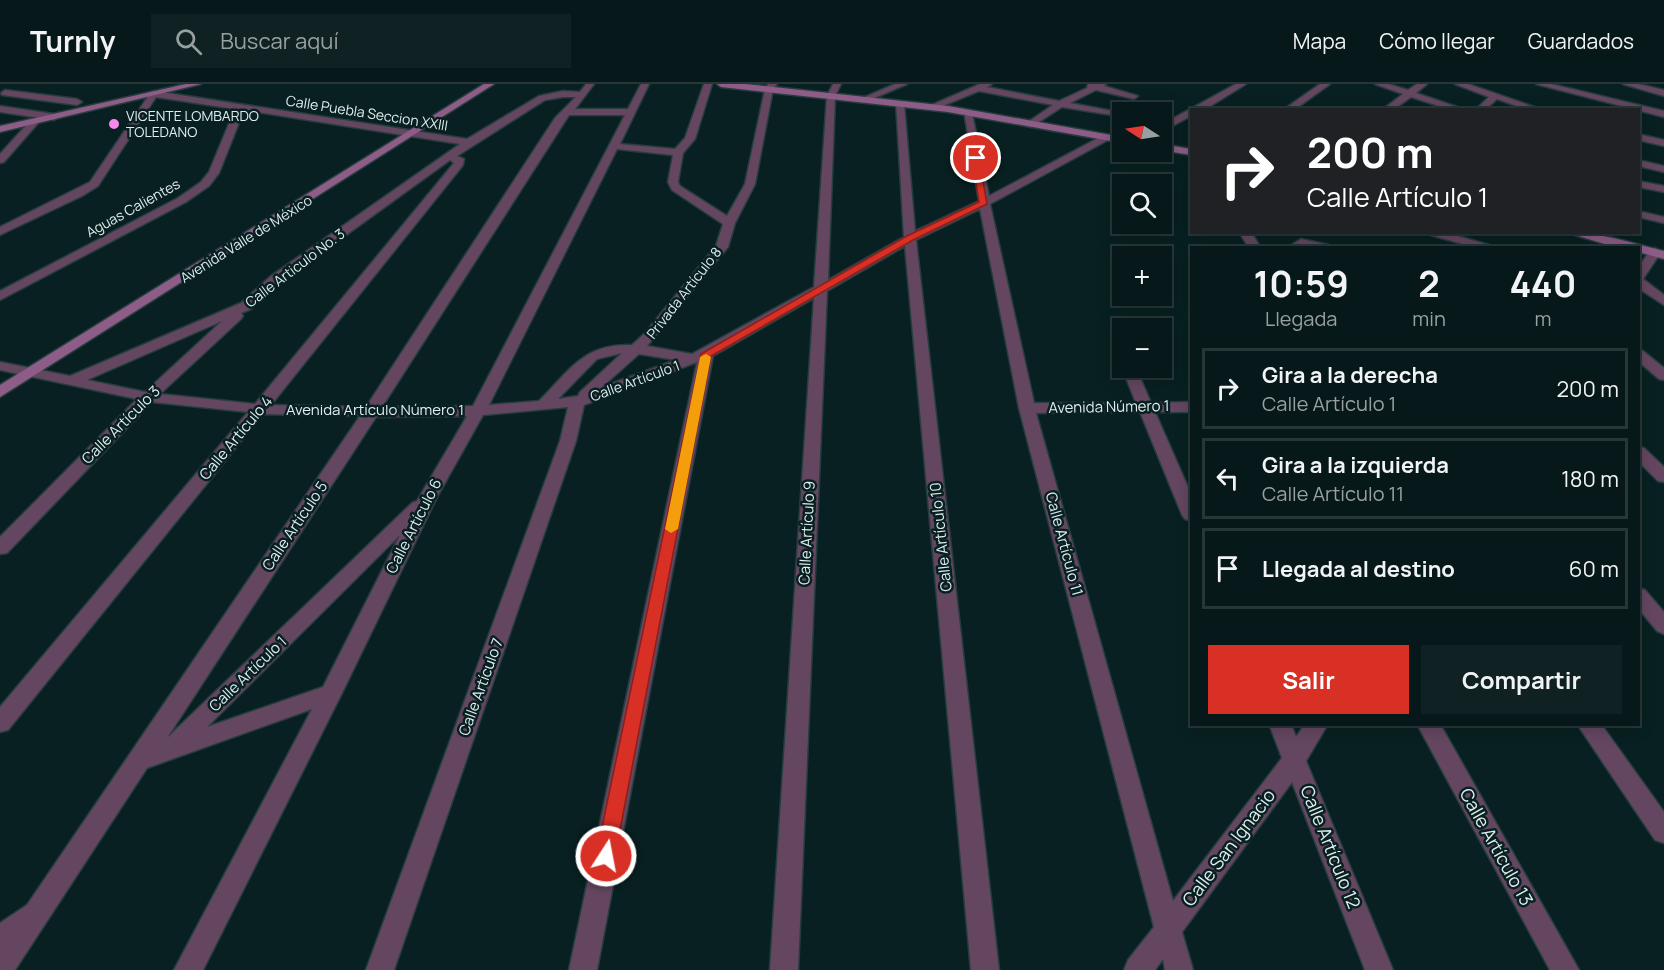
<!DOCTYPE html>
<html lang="es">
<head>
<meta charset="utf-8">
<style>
	body { margin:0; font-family:Manrope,sans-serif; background:#0f2122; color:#f1f3f6; height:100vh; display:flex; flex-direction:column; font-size:22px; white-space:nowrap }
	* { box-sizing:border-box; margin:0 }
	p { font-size:20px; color:#98a0a2 }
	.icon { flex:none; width:33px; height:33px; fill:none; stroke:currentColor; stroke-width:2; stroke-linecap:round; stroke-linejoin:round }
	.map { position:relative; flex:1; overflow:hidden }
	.sheet { position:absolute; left:1190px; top:162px; width:450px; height:480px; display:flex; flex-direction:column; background:#061819; border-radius:0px; box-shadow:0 3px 15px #0003,0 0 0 2px #273738 }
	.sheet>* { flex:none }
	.top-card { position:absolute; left:1190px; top:24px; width:450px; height:126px; border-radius:0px; box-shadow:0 3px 15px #0003,0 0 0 2px #273738; background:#202124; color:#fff; overflow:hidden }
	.needle { width:39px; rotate:282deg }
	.tools { position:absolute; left:1112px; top:18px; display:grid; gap:12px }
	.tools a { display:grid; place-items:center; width:60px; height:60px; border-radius:0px; background:#061819; box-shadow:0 3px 15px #0003,0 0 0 2px #273738; font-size:30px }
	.pin { position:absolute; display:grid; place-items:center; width:51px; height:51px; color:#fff; margin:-26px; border:3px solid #fff; border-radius:50%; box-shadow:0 2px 6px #0007 }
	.me { position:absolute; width:66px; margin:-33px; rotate:11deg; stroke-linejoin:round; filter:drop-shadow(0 0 4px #0008) }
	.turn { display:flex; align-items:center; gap:21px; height:126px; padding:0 18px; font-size:27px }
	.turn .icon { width:78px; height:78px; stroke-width:2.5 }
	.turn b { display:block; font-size:42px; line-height:51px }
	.eta { display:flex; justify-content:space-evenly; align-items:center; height:102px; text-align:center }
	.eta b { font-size:36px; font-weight:700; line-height:42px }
	.cta { display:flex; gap:12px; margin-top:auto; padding:12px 18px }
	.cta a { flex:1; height:69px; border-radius:0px; background:#d93025; color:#fff; font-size:24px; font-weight:700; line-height:69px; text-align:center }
	.cta a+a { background:#0f2122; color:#f1f3f6 }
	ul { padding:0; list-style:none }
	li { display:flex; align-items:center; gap:18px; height:81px; margin:0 12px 9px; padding:0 6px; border:3px solid #273738; border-radius:0px }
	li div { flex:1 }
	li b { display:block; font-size:22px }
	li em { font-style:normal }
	header { display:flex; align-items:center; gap:36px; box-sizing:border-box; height:84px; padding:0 30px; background:#061819; border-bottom:2px solid #273738 }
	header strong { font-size:28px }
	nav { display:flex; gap:33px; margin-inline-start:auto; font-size:21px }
	.search { width:420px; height:54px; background:#0f2122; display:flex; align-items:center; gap:15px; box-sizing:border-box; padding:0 21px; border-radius:0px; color:#98a0a2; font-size:22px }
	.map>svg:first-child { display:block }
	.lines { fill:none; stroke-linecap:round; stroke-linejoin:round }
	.street-casing { stroke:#263d3e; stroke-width:3 }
	.secondary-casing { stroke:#263d3e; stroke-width:3 }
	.street { fill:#644660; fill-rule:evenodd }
	.secondary { fill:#8d5c87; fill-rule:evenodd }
	.route { fill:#d93025; stroke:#8d1f18; stroke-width:1.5 }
	.slow { fill:#f59e0b }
	.poi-dot { fill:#f788ec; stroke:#082021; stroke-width:2 }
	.labels { text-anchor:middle; stroke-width:5; stroke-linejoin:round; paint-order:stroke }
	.far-street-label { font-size:14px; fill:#dfeded; stroke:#082021 }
	.far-poi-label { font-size:14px; fill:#dfeded; stroke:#082021; text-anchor:start }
	.street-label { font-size:15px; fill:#dfeded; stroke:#082021 }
	.near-street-label { font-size:18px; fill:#dfeded; stroke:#082021 }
</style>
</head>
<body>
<header>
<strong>Turnly</strong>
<div class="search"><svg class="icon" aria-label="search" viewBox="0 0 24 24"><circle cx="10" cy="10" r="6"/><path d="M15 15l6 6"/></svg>Buscar aquí</div>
<nav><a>Mapa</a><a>Cómo llegar</a><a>Guardados</a></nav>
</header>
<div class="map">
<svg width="1664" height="886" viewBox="0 0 1664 886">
	<rect width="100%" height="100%" fill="#082021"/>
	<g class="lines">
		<!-- street casing -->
		<g class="street-casing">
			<g id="street">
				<path d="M586 0H594L575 25H628L641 0H649L620 60 675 65 685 54 704 0H712L695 55 683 69 678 98 680 102 727 132 745 100 765 5 768 0H777L773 5 755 100 735 139 728 163 647 262 692 270 814 203 827 12 833 0H841L835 12 828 196 904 153 896 18 904 20 915 147 979 117 964 27 972 29 989 112 1102 52H1108V56L990 120 1034 319H1136L1122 284H1136L1151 319 1191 318V328H1155L1191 410V437L1185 435 1182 431 1140 328 1036 329 1173 817 1282 674 1269 640H1291L1296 653 1305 640H1328L1306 677 1393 886H1365L1292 698 1182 848 1193 886H1165L1163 875 1155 886H1124L1128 876 1154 843 1019 324 980 125 916 156 999 886H971L905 162 827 207 798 886H770L814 214 713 272 597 886H569L697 278 584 321 576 357 394 886H366L560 357 568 323 483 331 437 413 342 609 203 886H174L312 625 147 684 15 886H0V839L27 821 360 332 263 330 8 646 0 648V623L248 328 152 318 7 469 0 470V453L137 315 0 286V278L70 292 241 219 271 192 460 60 244 26 219 89 209 102 186 118 0 216V207L178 114 201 98 209 88 235 25 156 13 98 102 82 112 4 149 0 151V143L90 98 151 8 154 7 467 55 539 12 563 7 580 8ZM563 13H576L555 34 366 323 271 321 463 81 464 75 457 72 545 16ZM569 31H625L473 322 382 323ZM617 65 673 71 668 98 672 106 723 140 716 162 645 249 632 261C584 259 570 286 539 317L489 321ZM450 76 454 79 255 320 160 310 241 235 243 232 241 229 251 225 281 198ZM222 237 145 308 87 296ZM622 269 580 308 578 312 558 315 597 275ZM639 270 676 276 602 303ZM467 332 417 417 412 419 167 654 376 333ZM400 451 323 603 207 643Z"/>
				<path d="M895 0H907L865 18 858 16Z"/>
				<path d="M980 0H992L987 3 1059 17 1087 4 1088 0H1106L1104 2 1138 12 1134 15 1096 6 1070 19 1118 28V32L1062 23 1031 43 1028 42V38L1053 21 979 7 935 25 927 23Z"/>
				<path d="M1236 0H1246L1204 26H1191V32L1161 48V41Z"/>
				<path d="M1320 0H1330L1294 26H1283Z"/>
				<path d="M1375 0H1388L1408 6 1417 0H1427L1416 9 1466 26H1451L1411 13 1393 26H1382L1403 10Z"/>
				<path d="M1455 0H1468L1543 26H1528L1497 15 1485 26H1475L1489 13Z"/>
				<path d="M1536 0H1551L1664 27V33Z"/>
				<path d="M1623 0H1638L1664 6V12Z"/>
				<path d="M5 6 77 15 82 18 77 21 2 11 1 9Z"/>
				<path d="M0 22 54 30 59 33 54 36 0 28Z"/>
				<path d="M31 36 39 38 4 78 0 79V70Z"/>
				<path d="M1638 50 1664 56V62L1638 56Z"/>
				<path d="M1638 76 1664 82V88L1638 82Z"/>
				<path d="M1638 97 1664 102V108L1638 103Z"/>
				<path d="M1638 127 1664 133V139L1638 133Z"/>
				<path d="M1239 148H1251L1261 164H1249Z"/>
				<path d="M1420 148H1443L1500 164H1477Z"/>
				<path d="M1301 155 1329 161 1331 164H1287Z"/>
				<path d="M1655 164 1661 168 1643 195 1664 211V221L1638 204V184L1651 165Z"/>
				<path d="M1638 266 1643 267 1664 284V296L1659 295 1638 277Z"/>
				<path d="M1638 363 1644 364 1664 383V398L1658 397 1638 377Z"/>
				<path d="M1638 504 1645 506 1664 528V550L1657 547 1638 524Z"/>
				<path d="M1417 640H1440L1579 886H1550Z"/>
				<path d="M1577 640H1601L1664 728V759L1655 756Z"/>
			</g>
		</g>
		<!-- secondary casing -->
		<g class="secondary-casing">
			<g id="secondary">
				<path d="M186 0H201L0 48V42Z"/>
				<path d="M484 0H494L0 313V301Z"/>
				<path d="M717 0H745L948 22 1122 53V59L948 28 721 3Z"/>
				<path d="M1161 60 1191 65V71L1161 66Z"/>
				<path d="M1565 148C1599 148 1632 159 1664 167V175L1638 168V164H1618Z"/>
			</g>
		</g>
		<!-- street -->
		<use href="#street" class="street"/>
		<!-- secondary -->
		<use href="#secondary" class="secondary"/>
	</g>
	<!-- route -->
	<path class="route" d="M976 71 979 74 987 120 913 156 711 272 615 772 612 778 606 781 599 778 596 772 701 270 907 152 979 118 972 74Z"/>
	<!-- slow -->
	<path class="slow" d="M706 270 711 273 678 445 671 449 665 445 700 273Z"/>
	<!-- markers -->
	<circle class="poi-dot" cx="114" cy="40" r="6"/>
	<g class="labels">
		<!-- far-street labels -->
		<g class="far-street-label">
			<text transform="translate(367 29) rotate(9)" y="5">Calle Puebla Seccion XXIII</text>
			<text transform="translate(133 124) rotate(-29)" y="5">Aguas Calientes</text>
			<text transform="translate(246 155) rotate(-32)" y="5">Avenida Valle de México</text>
			<text transform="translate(295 184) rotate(-37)" y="5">Calle Articulo No. 3</text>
			<text transform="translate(684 209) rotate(-52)" y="5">Privada Artículo 8</text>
			<text transform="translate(635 297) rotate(-20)" y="5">Calle Artículo 1</text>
		</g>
		<!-- far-poi labels -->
		<g class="far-poi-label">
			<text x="126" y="37">VICENTE LOMBARDO<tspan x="126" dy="16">TOLEDANO</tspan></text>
		</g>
		<!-- street labels -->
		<g class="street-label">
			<text transform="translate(1109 323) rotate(-1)" y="5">Avenida Número 1</text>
			<text x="375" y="331">Avenida Artículo Número 1</text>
			<text transform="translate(121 341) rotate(-45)" y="5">Calle Artículo 3</text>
			<text transform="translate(236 354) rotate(-50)" y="5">Calle Artículo 4</text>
			<text transform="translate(295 442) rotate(-56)" y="5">Calle Artículo 5</text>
			<text transform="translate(414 442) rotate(-63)" y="5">Calle Artículo 6</text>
			<text transform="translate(807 449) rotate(-87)" y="5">Calle Artículo 9</text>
			<text transform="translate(941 453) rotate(-96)" y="5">Calle Artículo 10</text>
			<text transform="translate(1064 460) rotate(75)" y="5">Calle Artículo 11</text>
			<text transform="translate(248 590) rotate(-44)" y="5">Calle Artículo 1</text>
			<text transform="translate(481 603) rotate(-70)" y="5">Calle Artículo 7</text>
		</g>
		<!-- near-street labels -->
		<g class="near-street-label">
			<text transform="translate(1330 763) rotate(68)" y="6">Calle Artículo 12</text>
			<text transform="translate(1496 763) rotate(61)" y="6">Calle Artículo 13</text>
			<text transform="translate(1229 764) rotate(-53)" y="6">Calle San Ignacio</text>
		</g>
	</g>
</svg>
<div class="tools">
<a><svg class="needle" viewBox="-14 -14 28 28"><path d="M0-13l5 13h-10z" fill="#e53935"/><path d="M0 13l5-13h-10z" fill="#98a0a2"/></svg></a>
<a><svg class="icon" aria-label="search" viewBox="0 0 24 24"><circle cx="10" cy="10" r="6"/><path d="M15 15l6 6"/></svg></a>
<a>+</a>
<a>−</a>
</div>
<div class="pin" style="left:976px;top:74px;background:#d93025"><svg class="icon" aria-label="arrive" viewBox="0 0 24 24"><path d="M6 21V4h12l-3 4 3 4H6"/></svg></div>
<svg class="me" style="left:606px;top:772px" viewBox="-20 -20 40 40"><circle r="17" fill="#d93025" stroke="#fff" stroke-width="3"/><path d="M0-11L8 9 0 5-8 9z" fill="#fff"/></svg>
<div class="top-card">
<div class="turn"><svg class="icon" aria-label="right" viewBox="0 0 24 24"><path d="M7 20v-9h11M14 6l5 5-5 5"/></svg><div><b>200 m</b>Calle Artículo 1</div></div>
</div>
<section class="sheet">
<div class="eta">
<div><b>10:59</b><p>Llegada</p></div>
<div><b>2</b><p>min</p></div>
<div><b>440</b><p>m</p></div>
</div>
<ul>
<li><svg class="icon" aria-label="right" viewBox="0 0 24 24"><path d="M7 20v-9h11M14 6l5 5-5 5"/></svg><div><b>Gira a la derecha</b><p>Calle Artículo 1</p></div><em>200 m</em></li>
<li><svg class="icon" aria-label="left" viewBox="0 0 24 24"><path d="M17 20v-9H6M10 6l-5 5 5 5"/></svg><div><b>Gira a la izquierda</b><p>Calle Artículo 11</p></div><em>180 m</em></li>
<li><svg class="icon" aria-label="arrive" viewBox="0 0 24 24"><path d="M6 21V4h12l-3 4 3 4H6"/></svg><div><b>Llegada al destino</b></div><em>60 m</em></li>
</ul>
<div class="cta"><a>Salir</a><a>Compartir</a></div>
</section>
</div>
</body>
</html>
